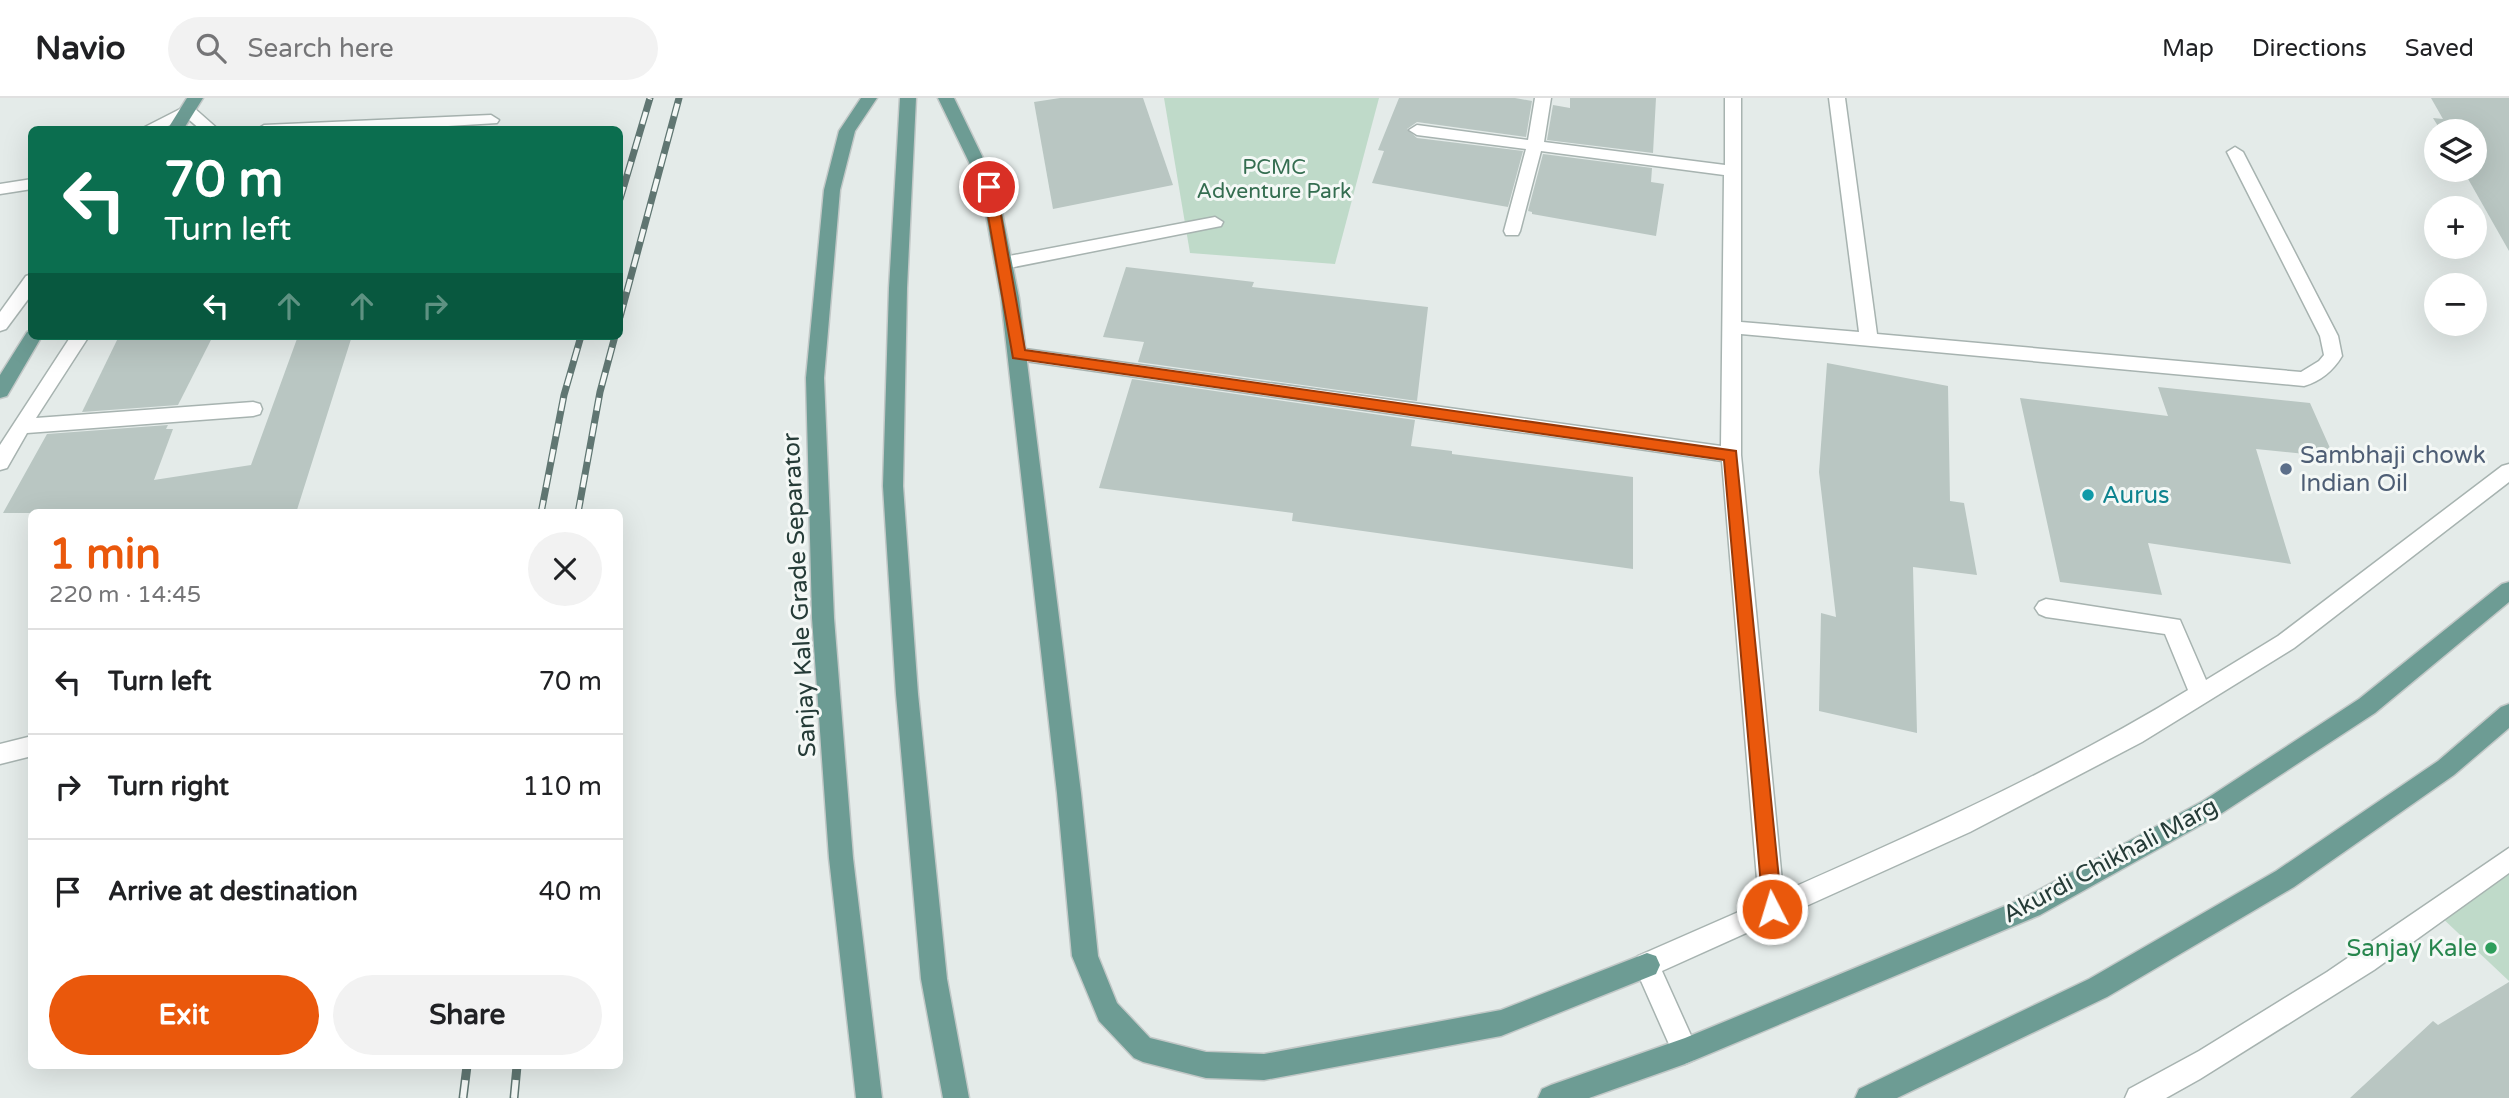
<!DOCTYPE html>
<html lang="en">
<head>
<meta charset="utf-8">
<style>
	body { margin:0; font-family:"Varela Round",sans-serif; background:#f2f2f2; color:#202124; height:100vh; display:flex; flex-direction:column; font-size:26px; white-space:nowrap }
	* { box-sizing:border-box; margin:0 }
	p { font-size:23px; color:#757577 }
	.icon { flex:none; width:38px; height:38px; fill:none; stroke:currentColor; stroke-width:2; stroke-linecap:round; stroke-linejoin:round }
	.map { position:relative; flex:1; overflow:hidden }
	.panel { position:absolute; left:28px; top:411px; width:595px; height:560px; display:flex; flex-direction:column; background:#fff; border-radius:10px; box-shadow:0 7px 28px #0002 }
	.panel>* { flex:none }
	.hud { position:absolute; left:28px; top:28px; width:595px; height:214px; border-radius:10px; box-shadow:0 7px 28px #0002; background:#0b6e4f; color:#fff; overflow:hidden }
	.fabs { position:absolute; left:2424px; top:21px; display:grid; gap:14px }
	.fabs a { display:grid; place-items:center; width:63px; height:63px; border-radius:50%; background:#fff; box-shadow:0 7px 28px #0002; font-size:35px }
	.pin { position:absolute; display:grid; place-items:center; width:60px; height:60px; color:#fff; margin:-30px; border:4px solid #fff; border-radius:50%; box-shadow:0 2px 7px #0007 }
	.me { position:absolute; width:77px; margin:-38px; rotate:355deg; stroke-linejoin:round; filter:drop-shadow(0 0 5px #0008) }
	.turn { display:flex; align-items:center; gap:24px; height:147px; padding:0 21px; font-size:32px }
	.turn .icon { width:91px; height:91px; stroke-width:2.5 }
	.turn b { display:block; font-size:49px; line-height:60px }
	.lanes { display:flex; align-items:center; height:66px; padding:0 21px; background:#0003; justify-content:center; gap:35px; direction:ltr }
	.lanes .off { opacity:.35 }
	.round { display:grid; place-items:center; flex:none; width:74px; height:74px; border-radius:37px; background:#f2f2f2 }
	.head { display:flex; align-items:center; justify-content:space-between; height:119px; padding:0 21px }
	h1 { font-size:42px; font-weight:700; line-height:52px; color:#ea580c }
	.button { display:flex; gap:14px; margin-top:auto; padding:14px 21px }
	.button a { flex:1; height:80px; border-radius:42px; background:#ea580c; color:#fff; font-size:28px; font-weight:700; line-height:80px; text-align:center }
	.button a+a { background:#f2f2f2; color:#202124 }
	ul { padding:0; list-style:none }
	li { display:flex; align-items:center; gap:21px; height:105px; padding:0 21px; border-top:2px solid #e0e0e0 }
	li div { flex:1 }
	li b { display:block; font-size:26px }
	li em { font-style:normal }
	header { display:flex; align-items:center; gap:42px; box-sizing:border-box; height:98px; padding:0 35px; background:#fff; border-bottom:2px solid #e0e0e0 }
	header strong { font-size:33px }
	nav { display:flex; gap:38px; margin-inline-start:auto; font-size:24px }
	.search { width:490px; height:63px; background:#f2f2f2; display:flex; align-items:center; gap:18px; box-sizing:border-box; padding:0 24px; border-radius:38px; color:#757577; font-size:26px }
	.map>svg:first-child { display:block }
	.green { fill:#bfdac9 }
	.building { fill:#b9c6c2 }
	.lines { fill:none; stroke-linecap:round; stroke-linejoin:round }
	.minor-casing { stroke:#a7b3b0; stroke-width:3 }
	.major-casing { stroke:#c2c8c7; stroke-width:3 }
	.minor { fill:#fff; fill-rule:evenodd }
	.major { fill:#6d9c94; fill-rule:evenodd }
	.rail-far1-casing { stroke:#607672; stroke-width:7 }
	.rail-casing { stroke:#607672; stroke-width:9 }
	.rail-far1 { stroke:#f4f8f6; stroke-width:4.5; stroke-dasharray:13; stroke-linecap:butt }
	.rail { stroke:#f4f8f6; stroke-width:6; stroke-dasharray:18; stroke-linecap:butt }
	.route { fill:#ea580c; stroke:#983908; stroke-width:2 }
	.service-dot { fill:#5c6f8a; stroke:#f4f8f6; stroke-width:2.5 }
	.culture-dot { fill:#0f9aa8; stroke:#f4f8f6; stroke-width:2.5 }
	.leisure-dot { fill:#2e9e5b; stroke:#f4f8f6; stroke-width:2.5 }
	.labels { text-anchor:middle; stroke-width:6; stroke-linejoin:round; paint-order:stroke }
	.far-park-label { font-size:21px; fill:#346d50; stroke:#f4f8f6 }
	.service-label { font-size:24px; fill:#4e5e75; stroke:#f4f8f6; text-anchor:start }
	.culture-label { font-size:24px; fill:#0d838f; stroke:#f4f8f6; text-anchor:start }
	.street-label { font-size:24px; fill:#253b37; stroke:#f4f8f6 }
	.leisure-label { font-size:24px; fill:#27864d; stroke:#f4f8f6; text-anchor:end }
</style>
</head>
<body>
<header>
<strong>Navio</strong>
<div class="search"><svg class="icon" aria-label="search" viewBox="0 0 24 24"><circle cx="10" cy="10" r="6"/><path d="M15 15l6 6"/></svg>Search here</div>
<nav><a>Map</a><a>Directions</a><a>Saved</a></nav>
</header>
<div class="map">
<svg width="2509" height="1000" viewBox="0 0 2509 1000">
	<rect width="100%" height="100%" fill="#e4ebe9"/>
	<!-- green -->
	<g class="green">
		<path d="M1164 0H1379L1335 166 1190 155Z"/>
		<path d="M2509 766V883L2438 816Z"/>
	</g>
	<!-- building -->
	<g class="building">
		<path d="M1060 0H1143L1173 87 1053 111 1034 4Z"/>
		<path d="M1399 0H1515L1532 3 1526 39 1417 24 1407 31 1417 40 1523 53 1508 109 1372 85 1384 53 1378 52Z"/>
		<path d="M1570 0H1656L1653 55 1547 42 1553 7 1570 10Z"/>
		<path d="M2431 0H2509V153L2463 72H2474V33H2441L2433 20 2443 21Z"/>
		<path d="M1543 56 1652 70 1651 84 1664 86 1656 138 1532 116V114L1528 113Z"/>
		<path d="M1126 169 1254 184 1252 189 1428 209 1417 303 1138 264 1144 244 1103 239Z"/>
		<path d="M119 238H213L178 307 82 314Z"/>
		<path d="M298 238H352L296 415H3L47 336 168 327 166 331H173L154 382 251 367Z"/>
		<path d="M1827 265 1948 288 1950 403 1964 405 1977 477 1913 469 1917 635 1819 613 1821 515 1836 519 1819 374Z"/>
		<path d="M1132 281 1415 322 1411 348 1452 353V356L1633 379V471L1292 423 1293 415 1099 390Z"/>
		<path d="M2158 289 2310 305 2334 359 2256 351 2291 466 2148 445 2162 497 2060 484 2020 300 2168 318Z"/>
		<path d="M2509 884V1000H2350L2433 923 2438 927Z"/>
	</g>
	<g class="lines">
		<!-- minor casing -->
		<g class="minor-casing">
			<g id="minor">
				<path d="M1535 0H1551L1544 44 1725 67V0H1741V224L1859 234 1829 0H1845L1877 236 2301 274 2319 263 2324 257 2320 238 2227 54 2235 49 2243 54 2338 238 2342 258C2333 273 2321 283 2304 288L1741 236V357L1783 794C1921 733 2059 671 2188 592L2165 536 2046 519 2039 516 2035 510 2039 504 2046 501 2180 522 2206 582 2278 538 2502 368 2509 366V384L2294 550 2142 644 1970 734 1662 873 1698 953 1694 962 1685 966 1676 962 1634 867 1638 858 1759 805 1722 363 1018 262 1012 261 1009 256 1012 251 1018 250 1721 348 1724 77 1541 53 1520 133 1518 137H1506L1504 133 1526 51 1417 37 1409 32 1417 27 1528 42Z"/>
				<path d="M188 7 193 9 219 32H201L186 19 160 32H139Z"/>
				<path d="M491 17 499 22 497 25 383 32H256L264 27Z"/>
				<path d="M32 81V91L0 96V86Z"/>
				<path d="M1215 119 1223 124 1221 128 1004 171 995 165 1004 159Z"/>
				<path d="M32 176V196L6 231 0 233V214L26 178Z"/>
				<path d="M71 238H89L36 320 253 304 260 306 262 311 260 316 253 318 27 335 7 370 0 372V347Z"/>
				<path d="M32 638V658L0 666V646Z"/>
				<path d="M2509 750V775L2374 872 2200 981 2166 1000H2125L2129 991 2199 953 2327 874Z"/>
			</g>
		</g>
		<!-- major casing -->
		<g class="major-casing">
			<g id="major">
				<path d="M187 0H203L183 32H167Z"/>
				<path d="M861 0H877L855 33 840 92 824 280 834 520 853 760 882 1000H856L829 760 812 520 806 280 824 92 839 33Z"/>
				<path d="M900 0H916L907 190 903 388 918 596 947 881 969 1000H943L921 881 896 596 883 388 889 190Z"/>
				<path d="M938 0H954L997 89 1019 200 1081 695 1098 858 1117 905 1150 940 1206 954 1264 956 1501 912 1647 855 1656 858 1660 867 1656 876 1501 938 1264 982 1206 980 1143 964 1134 960 1099 923 1072 858 1057 695 1001 200 981 89Z"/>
				<path d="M32 232V238H42L7 298 0 300V277L27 234Z"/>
				<path d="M2509 484V504L2375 615 2219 717 2040 817 1685 966 1589 1000H1538L1542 991 1551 987 1685 940 2022 801 2203 703 2359 601 2502 486Z"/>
				<path d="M2509 606V630L2454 677 2294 789 2107 899 1897 1000H1855L1859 991 2089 881 2276 773 2438 663 2501 609Z"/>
			</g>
		</g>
		<!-- minor -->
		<use href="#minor" class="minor"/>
		<!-- major -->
		<use href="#major" class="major"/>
		<!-- rail-far1 casing -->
		<g class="rail-far1-casing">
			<g id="rail-far1">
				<path d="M620 101 650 0"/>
				<path d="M620 219 679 0"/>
				<path d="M541 415 564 297 581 238"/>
				<path d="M578 415 600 294 615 238"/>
			</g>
		</g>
		<!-- rail casing -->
		<g class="rail-casing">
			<g id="rail">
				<path d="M463 1000 467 968"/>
				<path d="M514 1000 517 968"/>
			</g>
		</g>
		<!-- rail-far1 -->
		<use href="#rail-far1" class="rail-far1"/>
		<!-- rail -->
		<use href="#rail" class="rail"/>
	</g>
	<!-- route -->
	<path class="route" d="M989 85 996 89 1025 252 1736 353 1782 811 1779 817 1772 820 1766 817 1763 811 1724 362 1013 260 983 89Z"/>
	<!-- markers -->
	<circle class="service-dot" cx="2286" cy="371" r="7"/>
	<circle class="culture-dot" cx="2088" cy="397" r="7"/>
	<circle class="leisure-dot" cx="2491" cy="850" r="7"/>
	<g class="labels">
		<!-- far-park labels -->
		<g class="far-park-label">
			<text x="1274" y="76">PCMC<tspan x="1274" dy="24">Adventure Park</tspan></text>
		</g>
		<!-- service labels -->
		<g class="service-label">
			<text x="2300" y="365">Sambhaji chowk<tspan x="2300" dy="28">Indian Oil</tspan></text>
		</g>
		<!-- culture labels -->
		<g class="culture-label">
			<text x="2102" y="405">Aurus</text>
		</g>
		<!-- street labels -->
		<g class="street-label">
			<text transform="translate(799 497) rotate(-93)" y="8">Sanjay Kale Grade Separator</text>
			<text transform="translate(2110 762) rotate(-28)" y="8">Akurdi Chikhali Marg</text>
		</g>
		<!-- leisure labels -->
		<g class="leisure-label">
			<text x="2477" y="858">Sanjay Kale</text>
		</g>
	</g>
</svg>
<div class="fabs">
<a><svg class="icon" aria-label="layers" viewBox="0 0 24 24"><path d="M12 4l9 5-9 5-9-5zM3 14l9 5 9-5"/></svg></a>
<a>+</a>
<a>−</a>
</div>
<div class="pin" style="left:989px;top:89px;background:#d93025"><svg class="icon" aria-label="arrive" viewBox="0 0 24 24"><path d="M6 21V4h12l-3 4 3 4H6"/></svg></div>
<svg class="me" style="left:1772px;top:811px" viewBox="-20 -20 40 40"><circle r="17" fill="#ea580c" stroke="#fff" stroke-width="3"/><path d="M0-11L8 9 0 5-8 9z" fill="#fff"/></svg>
<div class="hud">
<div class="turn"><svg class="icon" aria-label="left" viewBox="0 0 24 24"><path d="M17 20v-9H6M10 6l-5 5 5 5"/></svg><div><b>70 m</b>Turn left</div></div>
<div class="lanes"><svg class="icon" aria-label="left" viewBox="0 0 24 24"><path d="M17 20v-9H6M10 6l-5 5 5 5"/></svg><svg class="icon off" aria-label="ahead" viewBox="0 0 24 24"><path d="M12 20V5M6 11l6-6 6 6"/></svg><svg class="icon off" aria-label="ahead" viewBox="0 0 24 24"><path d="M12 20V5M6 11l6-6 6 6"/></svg><svg class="icon off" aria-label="right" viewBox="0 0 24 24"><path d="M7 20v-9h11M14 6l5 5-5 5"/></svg></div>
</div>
<section class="panel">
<div class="head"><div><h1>1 min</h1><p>220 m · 14:45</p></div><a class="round"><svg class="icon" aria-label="close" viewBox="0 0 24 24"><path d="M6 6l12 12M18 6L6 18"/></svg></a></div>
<ul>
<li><svg class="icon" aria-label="left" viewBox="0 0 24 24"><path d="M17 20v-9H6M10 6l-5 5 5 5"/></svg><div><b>Turn left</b></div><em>70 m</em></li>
<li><svg class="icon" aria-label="right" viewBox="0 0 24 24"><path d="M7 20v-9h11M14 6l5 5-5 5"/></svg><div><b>Turn right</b></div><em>110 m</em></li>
<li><svg class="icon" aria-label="arrive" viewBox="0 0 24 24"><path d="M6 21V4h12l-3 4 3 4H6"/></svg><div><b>Arrive at destination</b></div><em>40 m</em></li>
</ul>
<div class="button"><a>Exit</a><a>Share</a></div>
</section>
</div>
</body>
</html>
